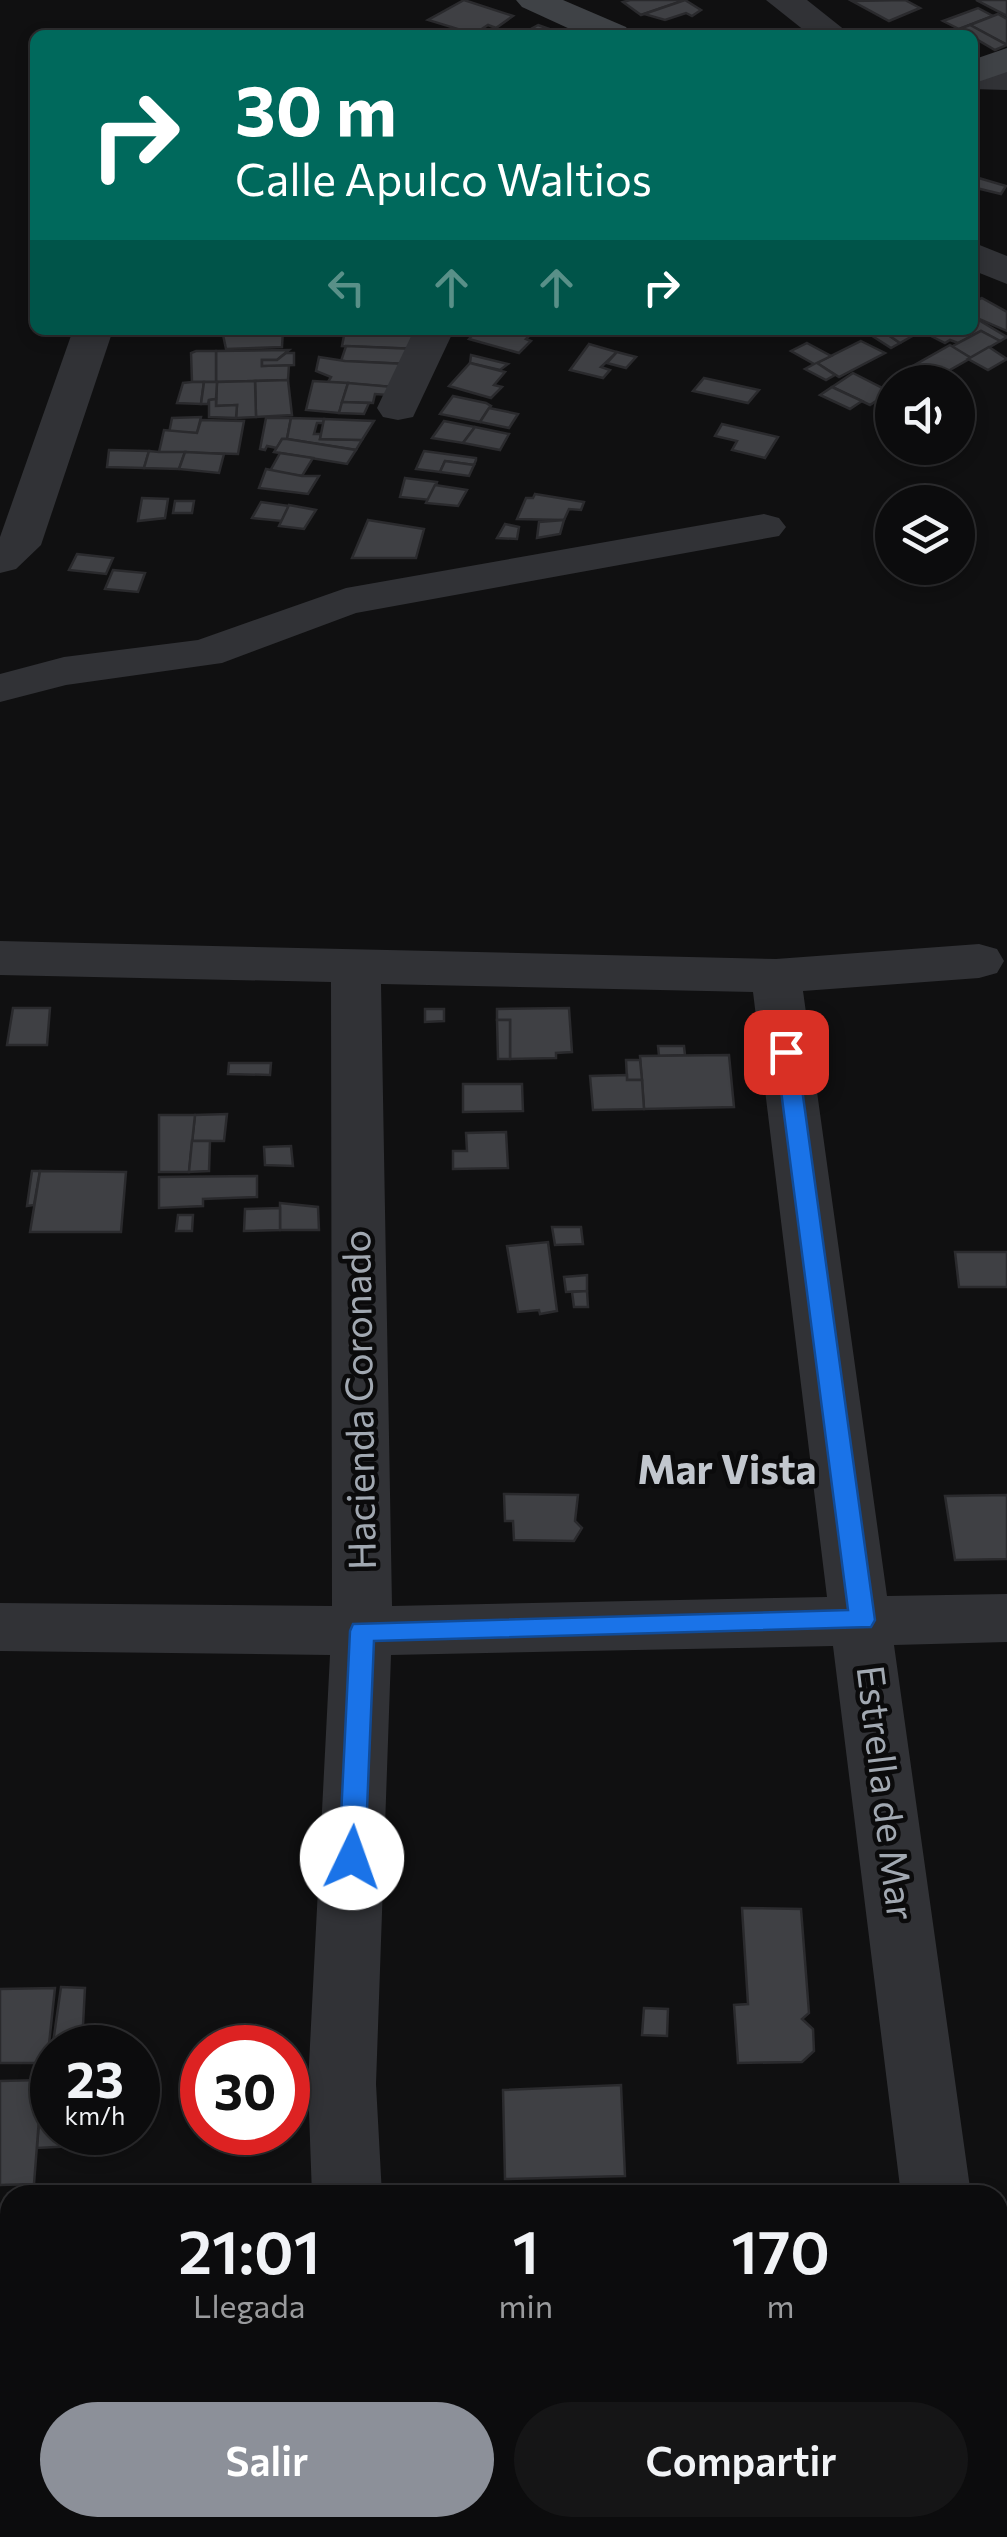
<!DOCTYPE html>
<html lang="es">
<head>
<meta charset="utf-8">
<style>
	body { margin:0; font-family:Commissioner,sans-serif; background:#151516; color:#f1f3f6; height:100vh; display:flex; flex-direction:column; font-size:38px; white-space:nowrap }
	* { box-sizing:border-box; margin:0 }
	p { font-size:32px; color:#9a9b9d }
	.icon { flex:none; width:55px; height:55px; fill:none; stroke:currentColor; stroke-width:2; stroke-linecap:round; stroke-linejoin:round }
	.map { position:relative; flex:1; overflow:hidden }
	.side { position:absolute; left:0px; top:2185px; width:1008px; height:352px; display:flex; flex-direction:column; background:#0c0c0d; border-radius:30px 30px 0 0; box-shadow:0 5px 15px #0003,0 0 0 2px #2c2c2e }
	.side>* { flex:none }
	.hud { position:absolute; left:30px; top:30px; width:948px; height:305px; border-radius:15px; box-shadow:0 5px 15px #0003,0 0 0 2px #2c2c2e; background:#00695c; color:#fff; overflow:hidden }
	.controls { position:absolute; left:875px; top:365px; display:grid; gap:20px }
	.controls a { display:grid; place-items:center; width:100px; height:100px; border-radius:50%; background:#0c0c0d; box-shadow:0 5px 15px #0003,0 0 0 2px #2c2c2e; font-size:50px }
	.speed { position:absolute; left:30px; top:2025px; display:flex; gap:20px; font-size:50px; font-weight:700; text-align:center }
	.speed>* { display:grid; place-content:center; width:130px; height:130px; border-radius:50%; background:#0c0c0d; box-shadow:0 5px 15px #0003,0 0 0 2px #2c2c2e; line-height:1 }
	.speed small { font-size:25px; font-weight:400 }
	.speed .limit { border:15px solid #d22; background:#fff; color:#111 }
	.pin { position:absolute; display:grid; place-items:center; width:85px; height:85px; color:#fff; margin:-42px; border-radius:20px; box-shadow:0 5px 15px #0006 }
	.me { position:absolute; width:110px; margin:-55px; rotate:3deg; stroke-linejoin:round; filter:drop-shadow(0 0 8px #0008) }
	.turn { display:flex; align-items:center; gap:35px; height:210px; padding:0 40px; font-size:45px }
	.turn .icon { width:130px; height:130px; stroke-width:2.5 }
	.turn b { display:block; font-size:70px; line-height:85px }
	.lanes { display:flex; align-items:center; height:95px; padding:0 40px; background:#0003; justify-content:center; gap:50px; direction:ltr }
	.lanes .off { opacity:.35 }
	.eta { display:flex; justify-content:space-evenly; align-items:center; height:170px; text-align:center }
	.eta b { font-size:60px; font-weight:600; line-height:70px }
	.action { display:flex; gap:20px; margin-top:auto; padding:20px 40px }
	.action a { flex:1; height:115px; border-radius:60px; background:#8c9099; color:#fff; font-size:40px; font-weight:600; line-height:115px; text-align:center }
	.action a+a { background:#151516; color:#f1f3f6 }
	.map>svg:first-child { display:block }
	.building { fill:#3f4044; stroke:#2a2a2d; stroke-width:2.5 }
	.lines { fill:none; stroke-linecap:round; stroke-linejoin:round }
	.street { fill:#313236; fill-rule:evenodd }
	.secondary { fill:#3f4246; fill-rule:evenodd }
	.route { fill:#1a73e8; stroke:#114b97; stroke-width:2.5 }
	.labels { text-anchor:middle; stroke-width:9; stroke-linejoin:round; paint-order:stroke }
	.street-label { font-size:38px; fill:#a1a8b1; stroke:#0b0b0c }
	.neighbourhood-label { font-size:40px; font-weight:bold; fill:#c2c7ce; stroke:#0b0b0c }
</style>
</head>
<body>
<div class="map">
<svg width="1007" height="2537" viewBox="0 0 1007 2537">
	<rect width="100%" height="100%" fill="#101011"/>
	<!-- building -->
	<g class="building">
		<path d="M464 0 513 16 496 28 488 25 474 34 428 20Z"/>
		<path d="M630 0H685L641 15 623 2Z"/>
		<path d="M685 0 701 10 692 16 686 13 665 20 644 14Z"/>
		<path d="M905 0 920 8 889 21 852 1Z"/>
		<path d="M976 0H1007V16Z"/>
		<path d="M978 8 993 16 959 29 943 21Z"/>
		<path d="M998 14 1007 19V45L970 25Z"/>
		<path d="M538 25 566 35H520Z"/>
		<path d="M970 25 1007 45 995 50 959 29Z"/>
		<path d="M972 176 1006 186 1001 194 972 187Z"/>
		<path d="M982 298 1007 312V331L972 316V303Z"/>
		<path d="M972 316 1007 337 1000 341 981 331 958 343 950 340 945 343 921 331 972 330Z"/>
		<path d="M222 330H283L282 347 226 349Z"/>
		<path d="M345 330H421L416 349 342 346Z"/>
		<path d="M477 330H525L533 332 526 339 531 341 519 353 469 339Z"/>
		<path d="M863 330H881L900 343 891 348Z"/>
		<path d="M881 330H923L900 343Z"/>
		<path d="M981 331 1000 341 971 358 951 347Z"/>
		<path d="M861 341 885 353 839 377 817 363Z"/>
		<path d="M807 343 831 356 817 363 835 375 826 380 805 369 814 364 791 351Z"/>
		<path d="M589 344 617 352 601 367 610 370 603 378 570 370Z"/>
		<path d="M950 345 971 358 934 379 911 367Z"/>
		<path d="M346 346 416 349 406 364 341 361Z"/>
		<path d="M989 347 1007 359 988 370 968 359Z"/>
		<path d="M289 350 277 360H262V366L289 365 288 380 216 382V351Z"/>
		<path d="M196 351H216V382H192L191 353Z"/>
		<path d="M617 352 636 357 626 368 607 363Z"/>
		<path d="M286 353H294V365L262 366V360H277Z"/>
		<path d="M471 355 508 364 500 370 470 363Z"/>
		<path d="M319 357 345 361 406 364 393 387 328 382 331 377 316 371Z"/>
		<path d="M470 363 505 372 494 385 502 387 491 398 449 386Z"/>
		<path d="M853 373 890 392 870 405 832 387Z"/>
		<path d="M704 378 759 390 748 403 693 391Z"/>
		<path d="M288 380 292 415 256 417 255 381Z"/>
		<path d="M255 381 256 417 236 418 237 405 216 406 217 382Z"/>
		<path d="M313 381 348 383 339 413 306 410Z"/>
		<path d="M192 382H204L201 404 177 403 183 383Z"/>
		<path d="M204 382H217L216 399 209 400 208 404H201Z"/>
		<path d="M348 383 393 387 388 395 375 394 373 403 342 402Z"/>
		<path d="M832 387 862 401 850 409 820 395Z"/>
		<path d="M453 396 486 403 491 406 480 422 440 414Z"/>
		<path d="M216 399V406L237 405 236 418 209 417V400Z"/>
		<path d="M342 402 369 403 364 414 339 413Z"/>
		<path d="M489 408 494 409 518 414 509 428 480 422Z"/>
		<path d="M201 417 197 433H169L172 418Z"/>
		<path d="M266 418H291L287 439H282L277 448 267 446 265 450 260 449Z"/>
		<path d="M291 418 324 419 323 423H317L314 434H321L320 439 362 440 356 450 287 439Z"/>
		<path d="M324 419 374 421 362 440 320 439Z"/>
		<path d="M201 420 244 421 238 454 159 452 164 430 197 433Z"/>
		<path d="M444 421 475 427 463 443 432 438Z"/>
		<path d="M722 424 778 437 765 458 732 450 737 441 715 436Z"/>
		<path d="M475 427 509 434 500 450 463 443Z"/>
		<path d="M282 439H287L356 450 347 464 274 452Z"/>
		<path d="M109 450 149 451 144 468 107 467Z"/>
		<path d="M149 451 159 452H185L179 469 144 468Z"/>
		<path d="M424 451 476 458V460L474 465 445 461 440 472 416 469Z"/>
		<path d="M185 452 224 454 219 473 179 469Z"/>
		<path d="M280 453 313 458 302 476 270 471Z"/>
		<path d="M445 461 474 465 469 476 440 472Z"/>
		<path d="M266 469 302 476H319L308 494 259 488Z"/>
		<path d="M405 478 437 482 431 500 400 497Z"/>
		<path d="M435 485 467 490 458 506 426 503Z"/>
		<path d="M535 494 584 502 581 510 569 509 564 520 517 519 526 498H533Z"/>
		<path d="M142 498 168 499 165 518 138 521Z"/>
		<path d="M175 501H194L192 513H173Z"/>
		<path d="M261 502 289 506 282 521 252 518Z"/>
		<path d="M289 505 316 510 304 529 279 526Z"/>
		<path d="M368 520 424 529 416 558H352Z"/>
		<path d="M564 520 560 534 537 538 539 522Z"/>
		<path d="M505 524 519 527 517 539 497 538Z"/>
		<path d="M77 554 113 558 106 574 69 570Z"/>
		<path d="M113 570 145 573 138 592 105 589Z"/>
		<path d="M13 1008H50L47 1045H7Z"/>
		<path d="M569 1008 572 1052 556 1053V1058L510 1059V1020H497V1009Z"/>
		<path d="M425 1009H444V1021L425 1022Z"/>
		<path d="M497 1020H510V1059H498Z"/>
		<path d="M658 1046H684L685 1055 659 1056Z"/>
		<path d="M729 1055 734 1107 644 1109 640 1056Z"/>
		<path d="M626 1060H640L642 1080H627Z"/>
		<path d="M229 1063H271L270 1075 228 1074Z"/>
		<path d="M627 1075V1080H642L644 1109 593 1110 590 1076Z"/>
		<path d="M463 1084H522L523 1111 463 1112Z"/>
		<path d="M227 1114 224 1141H192L195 1115Z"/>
		<path d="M159 1115H195L189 1172H159Z"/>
		<path d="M506 1132 508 1168 453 1169V1151H467L466 1133Z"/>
		<path d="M192 1141H210L209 1171 189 1172Z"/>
		<path d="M291 1146 293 1166 265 1165 264 1147Z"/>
		<path d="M32 1171H40L34 1205 27 1206Z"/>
		<path d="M40 1171 126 1172 121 1232H30Z"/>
		<path d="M257 1176V1197L203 1199V1206L159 1208V1177Z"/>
		<path d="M280 1203 318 1207 319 1230H280Z"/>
		<path d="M280 1208V1230L244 1231 245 1209Z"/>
		<path d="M178 1215H193L192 1231H176Z"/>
		<path d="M552 1227H581L583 1244 555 1245Z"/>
		<path d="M548 1242 557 1311 540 1314 539 1310 518 1312 507 1246Z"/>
		<path d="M955 1252H1007V1287H959Z"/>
		<path d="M587 1275V1291L566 1292 564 1277Z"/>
		<path d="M587 1291 588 1307H574L572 1292Z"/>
		<path d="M504 1494 578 1495 575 1521 582 1528 574 1541 514 1540 513 1521H505Z"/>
		<path d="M1007 1495V1559L955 1560 945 1496Z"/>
		<path d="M742 1908 801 1909 809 2013 802 2019 813 2029 814 2051 802 2062 738 2063 734 2005 748 2004Z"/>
		<path d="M61 1987 85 1988 82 2044 53 2043Z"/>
		<path d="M55 1988 47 2063H0V1989Z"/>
		<path d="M644 2008 668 2009 667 2036 642 2035Z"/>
		<path d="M42 2080H52V2132H76L75 2146 37 2148Z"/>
		<path d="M42 2080 34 2184 0 2185V2081Z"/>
		<path d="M621 2085 625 2176 505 2179 503 2090Z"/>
		<path d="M47 2528H112L111 2537H46Z"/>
		<path d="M112 2528H274V2537H111Z"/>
		<rect x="756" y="2528" width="61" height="9"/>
		<path d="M817 2528H848L849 2537H817Z"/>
	</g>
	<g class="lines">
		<!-- street -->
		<g class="street">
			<path d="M766 0H807L851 35H810Z"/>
			<path d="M972 67 1007 68V90L972 89Z"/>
			<path d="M972 242 1007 256V284L972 270Z"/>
			<path d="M73 330H113L41 545 16 569 0 573V537Z"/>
			<path d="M414 330H454L413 417 398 420 383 417 377 408Z"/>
			<path d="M764 514 779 518 786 527 779 536 356 613 222 663 66 685 0 702V674L64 657 198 640 346 588Z"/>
			<path d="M0 941 776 959 979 944 997 949 1004 961 997 973 979 978 803 991 887 1596 1007 1594V1642L894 1645 971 2195H901L833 1646 391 1655 376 2084 382 2195H312L308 2084 330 1655 0 1651V1603L332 1606 331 982 0 975ZM381 984 753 992 827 1597 392 1606Z"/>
			<path d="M998 2502 1007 2525 1005 2537H918L922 2528H998Z"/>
			<path d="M324 2528H398L399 2537H325Z"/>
		</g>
		<!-- secondary -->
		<g class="secondary">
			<path d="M516 0H563L626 27 631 35H583L522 7Z"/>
			<path d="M1007 48V72L972 84V60Z"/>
		</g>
	</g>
	<!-- route -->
	<path class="route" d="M786 1044 797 1052 875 1620 871 1627 374 1641 365 1858 361 1866 352 1869 343 1866 339 1858 350 1631 353 1624 848 1610 776 1052Z"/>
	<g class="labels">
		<!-- street labels -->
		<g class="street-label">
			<text transform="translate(360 1400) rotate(-91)" y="13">Hacienda Coronado</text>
			<text transform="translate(885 1793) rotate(83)" y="13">Estrella de Mar</text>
		</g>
		<!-- neighbourhood labels -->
		<g class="neighbourhood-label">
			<text x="727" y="1484">Mar Vista</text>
		</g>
	</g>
</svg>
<div class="controls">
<a><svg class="icon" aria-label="sound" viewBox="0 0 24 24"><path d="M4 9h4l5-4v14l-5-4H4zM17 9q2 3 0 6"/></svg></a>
<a><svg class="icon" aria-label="layers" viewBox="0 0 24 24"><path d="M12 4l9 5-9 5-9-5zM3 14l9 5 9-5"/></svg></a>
</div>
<div class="speed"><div>23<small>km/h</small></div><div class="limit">30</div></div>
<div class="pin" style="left:786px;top:1052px;background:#d93025"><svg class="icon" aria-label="arrive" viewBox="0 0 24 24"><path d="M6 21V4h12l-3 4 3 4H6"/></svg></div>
<svg class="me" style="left:352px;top:1858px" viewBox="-20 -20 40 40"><circle r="19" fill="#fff"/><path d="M0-13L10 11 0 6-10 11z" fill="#1a73e8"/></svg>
<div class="hud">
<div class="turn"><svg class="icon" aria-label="right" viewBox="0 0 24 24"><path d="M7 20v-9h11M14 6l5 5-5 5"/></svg><div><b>30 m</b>Calle Apulco Waltios</div></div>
<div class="lanes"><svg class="icon off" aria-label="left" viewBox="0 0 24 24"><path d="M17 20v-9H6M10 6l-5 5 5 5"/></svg><svg class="icon off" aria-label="ahead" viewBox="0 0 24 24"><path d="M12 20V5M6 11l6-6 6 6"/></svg><svg class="icon off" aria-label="ahead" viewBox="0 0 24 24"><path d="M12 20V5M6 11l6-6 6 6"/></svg><svg class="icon" aria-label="right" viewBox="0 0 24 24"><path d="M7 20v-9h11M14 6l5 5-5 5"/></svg></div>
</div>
<section class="side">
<div class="eta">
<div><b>21:01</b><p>Llegada</p></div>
<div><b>1</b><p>min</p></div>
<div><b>170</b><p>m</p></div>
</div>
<div class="action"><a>Salir</a><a>Compartir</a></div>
</section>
</div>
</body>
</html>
